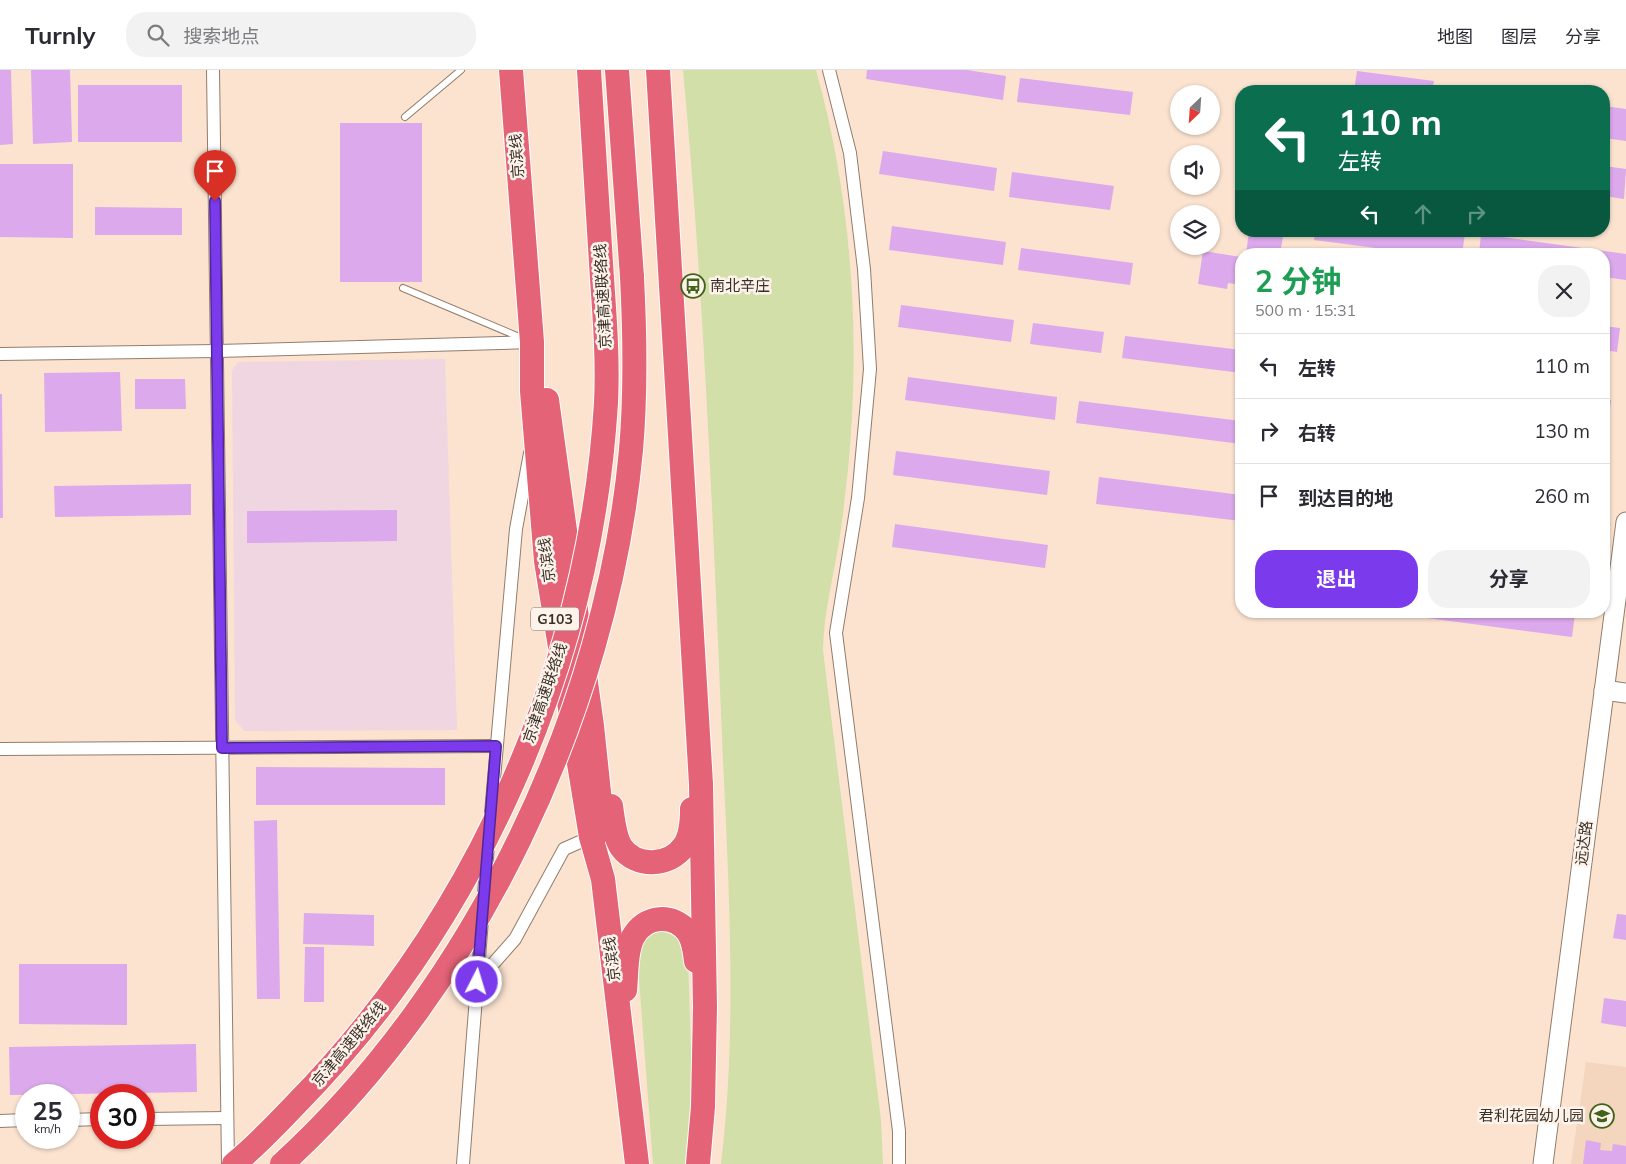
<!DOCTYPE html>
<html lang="zh">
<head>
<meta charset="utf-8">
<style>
	body { margin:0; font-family:Mulish,"Noto Sans SC",sans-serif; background:#f2f2f3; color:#2b2b33; height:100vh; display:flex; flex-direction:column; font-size:19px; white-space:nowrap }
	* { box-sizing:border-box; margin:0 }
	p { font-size:16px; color:#7c7c81 }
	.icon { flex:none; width:28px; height:28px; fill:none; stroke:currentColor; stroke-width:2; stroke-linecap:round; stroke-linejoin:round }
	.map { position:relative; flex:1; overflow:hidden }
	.sheet { position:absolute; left:1235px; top:178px; width:375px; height:370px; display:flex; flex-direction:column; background:#fff; border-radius:20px; box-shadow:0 1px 4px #0004 }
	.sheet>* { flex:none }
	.guide { position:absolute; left:1235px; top:15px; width:375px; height:152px; border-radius:20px; box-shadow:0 1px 4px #0004; background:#0b6e4f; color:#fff; overflow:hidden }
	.needle { width:32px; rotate:205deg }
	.tools { position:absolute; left:1170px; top:15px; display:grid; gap:10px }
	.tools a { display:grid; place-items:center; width:50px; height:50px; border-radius:50%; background:#fff; box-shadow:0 1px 4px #0004; font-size:25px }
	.speed { position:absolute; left:15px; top:1014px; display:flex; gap:10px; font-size:25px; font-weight:700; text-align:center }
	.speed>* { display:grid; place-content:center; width:65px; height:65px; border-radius:50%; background:#fff; box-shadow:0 1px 4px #0004; line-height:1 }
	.speed small { font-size:12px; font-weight:400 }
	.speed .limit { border:8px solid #d22; background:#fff; color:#111 }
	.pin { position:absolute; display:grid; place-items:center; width:42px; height:42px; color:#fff; margin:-51px -21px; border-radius:50% 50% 50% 0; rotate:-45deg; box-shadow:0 0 5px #0007 }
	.pin .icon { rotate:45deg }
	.me { position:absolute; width:55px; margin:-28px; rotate:5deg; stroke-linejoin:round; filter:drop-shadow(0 0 4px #0008) }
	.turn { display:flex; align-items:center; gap:18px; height:105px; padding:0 20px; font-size:22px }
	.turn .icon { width:65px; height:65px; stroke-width:2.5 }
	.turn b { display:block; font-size:35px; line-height:42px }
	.lanes { display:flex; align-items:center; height:48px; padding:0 20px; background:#0003; justify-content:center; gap:25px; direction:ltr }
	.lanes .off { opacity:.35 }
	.round { display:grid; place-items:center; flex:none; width:52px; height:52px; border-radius:20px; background:#f2f2f3 }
	.summary { display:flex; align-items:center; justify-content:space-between; height:85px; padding:0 20px }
	h1 { font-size:30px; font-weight:700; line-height:38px; color:#1e9e55 }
	.primary-button { display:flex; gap:10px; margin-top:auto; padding:10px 20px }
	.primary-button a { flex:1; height:58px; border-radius:20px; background:#7c3aed; color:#fff; font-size:20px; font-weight:700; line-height:58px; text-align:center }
	.primary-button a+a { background:#f2f2f3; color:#2b2b33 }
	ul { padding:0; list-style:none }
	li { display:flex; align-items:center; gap:15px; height:65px; padding:0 20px; border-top:1px solid #e1e1e2 }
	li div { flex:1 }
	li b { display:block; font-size:19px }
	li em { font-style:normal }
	header { display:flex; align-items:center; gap:30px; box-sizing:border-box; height:70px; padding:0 25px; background:#fff; border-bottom:1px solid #e1e1e2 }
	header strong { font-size:24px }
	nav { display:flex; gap:28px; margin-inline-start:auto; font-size:18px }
	.search { width:350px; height:45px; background:#f2f2f3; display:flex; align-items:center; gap:12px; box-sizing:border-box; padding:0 18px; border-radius:20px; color:#7c7c81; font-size:19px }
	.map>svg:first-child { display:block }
	.built { fill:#f3d6bd }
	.industrial { fill:#efd6e1 }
	.green { fill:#d2dfa9 }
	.building { fill:#dca9ec }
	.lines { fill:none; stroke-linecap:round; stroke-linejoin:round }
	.lane-casing { stroke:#927d6c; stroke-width:8 }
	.street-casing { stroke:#927d6c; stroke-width:14 }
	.secondary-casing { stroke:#927d6c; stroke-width:21 }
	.highway-casing { stroke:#fff; stroke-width:26 }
	.lane { stroke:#fff; stroke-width:6 }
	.street { stroke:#fff; stroke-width:12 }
	.secondary { stroke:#fff; stroke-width:19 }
	.highway { stroke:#e46377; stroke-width:24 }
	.highway-bridge-casing { stroke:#fff; stroke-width:26; stroke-linecap:butt }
	.highway-bridge { stroke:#e46377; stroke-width:24 }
	.route-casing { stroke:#51269a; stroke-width:12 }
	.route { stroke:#7c3aed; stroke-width:9 }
	.labels { text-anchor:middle; stroke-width:5; stroke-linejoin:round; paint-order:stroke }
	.shield { fill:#fdf3eb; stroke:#746a62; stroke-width:1 }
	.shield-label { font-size:14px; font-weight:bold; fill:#393028 }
	.street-label { font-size:15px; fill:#393028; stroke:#fdf3eb }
	.poi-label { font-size:15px; fill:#393028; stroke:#fdf3eb; text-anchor:start }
</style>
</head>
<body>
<header>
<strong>Turnly</strong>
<div class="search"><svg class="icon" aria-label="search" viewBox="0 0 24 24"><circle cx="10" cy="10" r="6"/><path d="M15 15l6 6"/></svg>搜索地点</div>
<nav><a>地图</a><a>图层</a><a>分享</a></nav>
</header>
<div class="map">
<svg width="1626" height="1094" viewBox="0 0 1626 1094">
	<rect width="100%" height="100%" fill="#fbe3d0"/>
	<!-- built -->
	<path class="built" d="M1586 992 1626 997V1094H1571Z"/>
	<!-- industrial -->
	<path class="industrial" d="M445 289 457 660 244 661 235 650 232 300 238 292Z"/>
	<!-- green -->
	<g class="green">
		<path d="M683 0H816C852 128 861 268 848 400 845 424 843 448 839 472 833 509 824 541 823 580L881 1050 883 1094H721C739 945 727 793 721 643 712 428 703 214 683 0Z"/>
		<path d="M664 859 676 862 688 886 692 1014 686 1094H653L637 883C641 870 650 861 664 859Z"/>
	</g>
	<!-- building -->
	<g class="building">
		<path d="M0 0H11L13 74 0 75Z"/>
		<path d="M31 0H70L72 72 33 74Z"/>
		<path d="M867 0H967L1006 6 1003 30 866 9Z"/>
		<path d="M1357 1 1434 11 1432 21H1354Z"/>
		<path d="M1020 8 1133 22 1130 45 1017 32Z"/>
		<rect x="78" y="15" width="104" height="57"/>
		<path d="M1604 36 1626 39V71L1604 68Z"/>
		<rect x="340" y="53" width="82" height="159"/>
		<path d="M883 81 997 98 994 121 879 104Z"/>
		<path d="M0 94H73V168L0 167Z"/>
		<path d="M1604 96 1626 99 1624 129 1604 126Z"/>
		<path d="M1012 102 1114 116 1110 140 1009 127Z"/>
		<path d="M95 137 182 138V165H95Z"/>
		<path d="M892 156 1006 172 1003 195 889 180Z"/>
		<path d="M1249 161H1284L1280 184H1246Z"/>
		<path d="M1315 161H1444L1465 164 1462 184H1422L1314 170Z"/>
		<path d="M1481 164 1626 184V210L1604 207V184H1479Z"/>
		<path d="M1021 178 1133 193 1130 215 1018 200Z"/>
		<path d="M1203 181 1241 187V215L1228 213 1227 219 1198 214Z"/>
		<path d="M901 235 1014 250 1011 272 898 257Z"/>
		<path d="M1033 253 1104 262 1101 283 1030 274Z"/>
		<path d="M1604 256 1620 258 1617 282 1604 280Z"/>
		<path d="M1125 266 1241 280V303L1122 288Z"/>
		<path d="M120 302 122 361 45 362 44 303Z"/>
		<path d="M908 307 1057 327 1055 350 905 330Z"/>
		<path d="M135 309H185L186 339H135Z"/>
		<path d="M0 324H2L3 448H0Z"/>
		<path d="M1604 329 1611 330 1608 354 1604 353Z"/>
		<path d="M1079 331 1241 351V374L1076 353Z"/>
		<path d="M896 381 1050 401 1047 425 893 405Z"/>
		<path d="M1099 407 1241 425V451L1096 434Z"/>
		<path d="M191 414V445L55 447 54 416Z"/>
		<path d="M397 440V471L247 473V441Z"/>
		<path d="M895 454 1048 475 1045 498 892 477Z"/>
		<path d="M1419 541H1553L1575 544 1572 567 1419 547Z"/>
		<path d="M256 697 445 698V735H256Z"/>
		<path d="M277 750 280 929H257L254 751Z"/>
		<path d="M304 843 374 845V876L303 874Z"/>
		<path d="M1617 844 1626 845V870L1613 868Z"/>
		<path d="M305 877H324V932H304Z"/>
		<path d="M19 894H127V955L19 954Z"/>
		<path d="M1604 928 1626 931V957L1601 953Z"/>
		<path d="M196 974 197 1022 10 1025 9 977Z"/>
		<path d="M1586 1070 1601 1073 1600 1080 1612 1081 1613 1074 1626 1076V1094H1583Z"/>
	</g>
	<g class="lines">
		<!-- lane casing -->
		<g class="lane-casing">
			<g id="lane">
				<path d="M405 47 461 0"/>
				<path d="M403 218 524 269"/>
			</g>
		</g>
		<!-- street casing -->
		<g class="street-casing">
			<g id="street">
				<path d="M213 0 228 1094"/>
				<path d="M829 0 850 83 864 199 870 299 858 428 836 563 899 1061V1094"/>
				<path d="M0 284 217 281 532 272"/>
				<path d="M0 679 496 676"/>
				<path d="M491 743 516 459 530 383"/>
				<path d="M484 823 488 776"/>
				<path d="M477 912 515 869 564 779 591 767"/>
				<path d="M144 1049 227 1048"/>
				<path d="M69 1050 101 1049"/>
				<path d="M0 1051 26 1050"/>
				<path d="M463 1094 482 850"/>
			</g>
		</g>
		<!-- secondary casing -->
		<g class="secondary-casing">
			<g id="secondary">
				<path d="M1604 620 1626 623"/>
				<path d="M1543 1094 1626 452"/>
			</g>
		</g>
		<!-- highway casing -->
		<g class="highway-casing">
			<g id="highway">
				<path d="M511 0 532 272V321L546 491 591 767 603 809 637 1094"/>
				<path d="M589 0 602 209"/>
				<path d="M617 0 632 207"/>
				<path d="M658 0 701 714 705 937 703 1037 698 1094"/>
				<path d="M547 330 592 656 603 760"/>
				<path d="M611 736C613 748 614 766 621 777 636 798 669 797 684 776 691 766 692 751 692 739"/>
				<path d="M625 920C627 903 625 882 633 867 645 845 673 843 688 862 694 871 695 881 696 891"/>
			</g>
		</g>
		<!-- lane -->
		<use href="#lane" class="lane"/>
		<!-- street -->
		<use href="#street" class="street"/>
		<!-- secondary -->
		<use href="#secondary" class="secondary"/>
		<!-- highway -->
		<use href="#highway" class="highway"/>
		<!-- highway-bridge casing -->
		<g class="highway-bridge-casing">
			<g id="highway-bridge">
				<path d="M234 1094C256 1076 276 1055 295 1035 478 849 590 593 606 333 608 292 605 250 602 209"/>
				<path d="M282 1094C475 918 607 640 631 380 636 323 635 265 632 207"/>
			</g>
		</g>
		<!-- highway-bridge -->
		<use href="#highway-bridge" class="highway-bridge"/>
	</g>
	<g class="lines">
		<!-- route casing -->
		<g class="route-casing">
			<path id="route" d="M215 131 222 678 496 676 477 912"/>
		</g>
		<!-- route -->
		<use href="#route" class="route"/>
	</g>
	<!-- icons -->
	<defs>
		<g id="bus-ring" transform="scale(1.25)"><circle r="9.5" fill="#fdf3eb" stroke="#41641c" stroke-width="1.5"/><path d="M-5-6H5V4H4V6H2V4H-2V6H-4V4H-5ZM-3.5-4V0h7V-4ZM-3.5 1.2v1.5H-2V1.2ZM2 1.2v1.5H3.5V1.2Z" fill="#41641c"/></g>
		<g id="school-ring" transform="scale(1.25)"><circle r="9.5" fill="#fdf3eb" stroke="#41641c" stroke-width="1.5"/><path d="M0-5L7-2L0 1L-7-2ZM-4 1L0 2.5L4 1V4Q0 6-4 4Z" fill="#41641c"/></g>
	</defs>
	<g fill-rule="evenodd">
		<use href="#bus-ring" x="693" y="216"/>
		<use href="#school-ring" x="1602" y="1046"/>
	</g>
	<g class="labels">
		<!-- shield labels -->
		<rect class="shield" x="531" y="537.5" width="48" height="23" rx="4"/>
		<g class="shield-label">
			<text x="555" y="554">G103</text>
		</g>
		<!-- street labels -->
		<g class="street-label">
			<text transform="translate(517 86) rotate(-94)" y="5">京滨线</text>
			<text transform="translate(603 226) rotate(-93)" y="5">京津高速联络线</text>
			<text transform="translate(547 490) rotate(-97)" y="5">京滨线</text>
			<text transform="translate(545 623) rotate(-71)" y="5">京津高速联络线</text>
			<text transform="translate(1584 773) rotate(-83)" y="5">远达路</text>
			<text transform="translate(612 889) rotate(-97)" y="5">京滨线</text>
			<text transform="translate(349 974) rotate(-50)" y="5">京津高速联络线</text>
		</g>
		<!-- poi labels -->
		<g class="poi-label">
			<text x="710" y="221">南北辛庄</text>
			<text x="1584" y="1051" text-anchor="end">君利花园幼儿园</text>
		</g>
	</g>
</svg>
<div class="tools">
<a><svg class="needle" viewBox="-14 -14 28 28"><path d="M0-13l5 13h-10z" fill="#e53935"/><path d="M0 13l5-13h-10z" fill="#7c7c81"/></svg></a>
<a><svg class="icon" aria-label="sound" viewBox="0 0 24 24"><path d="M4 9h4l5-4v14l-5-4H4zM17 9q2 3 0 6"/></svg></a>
<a><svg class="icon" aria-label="layers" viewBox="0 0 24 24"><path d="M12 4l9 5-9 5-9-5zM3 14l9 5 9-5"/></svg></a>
</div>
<div class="speed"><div>25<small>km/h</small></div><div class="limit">30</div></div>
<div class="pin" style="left:215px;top:131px;background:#d93025"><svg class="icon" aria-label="arrive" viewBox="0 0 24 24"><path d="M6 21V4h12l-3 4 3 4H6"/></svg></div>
<svg class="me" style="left:477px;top:912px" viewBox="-20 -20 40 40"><circle r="17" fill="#7c3aed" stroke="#fff" stroke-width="3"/><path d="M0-11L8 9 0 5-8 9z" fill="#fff"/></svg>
<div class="guide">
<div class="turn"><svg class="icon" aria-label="left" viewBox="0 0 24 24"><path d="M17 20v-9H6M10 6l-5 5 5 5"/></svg><div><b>110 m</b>左转</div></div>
<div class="lanes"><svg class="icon" aria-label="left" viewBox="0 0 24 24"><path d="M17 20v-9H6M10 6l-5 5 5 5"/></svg><svg class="icon off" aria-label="ahead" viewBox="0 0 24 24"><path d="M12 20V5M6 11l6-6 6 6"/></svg><svg class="icon off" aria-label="right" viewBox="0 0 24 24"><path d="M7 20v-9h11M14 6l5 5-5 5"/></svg></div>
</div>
<section class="sheet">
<div class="summary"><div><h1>2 分钟</h1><p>500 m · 15:31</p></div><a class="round"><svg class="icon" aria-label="close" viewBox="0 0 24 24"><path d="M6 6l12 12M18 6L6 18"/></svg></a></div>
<ul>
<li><svg class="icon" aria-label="left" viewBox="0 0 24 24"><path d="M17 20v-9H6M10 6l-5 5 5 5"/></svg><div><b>左转</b></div><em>110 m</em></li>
<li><svg class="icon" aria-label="right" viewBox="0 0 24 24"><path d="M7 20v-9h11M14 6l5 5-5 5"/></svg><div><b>右转</b></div><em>130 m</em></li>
<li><svg class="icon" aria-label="arrive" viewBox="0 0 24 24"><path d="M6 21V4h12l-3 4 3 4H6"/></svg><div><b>到达目的地</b></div><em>260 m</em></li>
</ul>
<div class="primary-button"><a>退出</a><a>分享</a></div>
</section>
</div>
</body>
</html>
